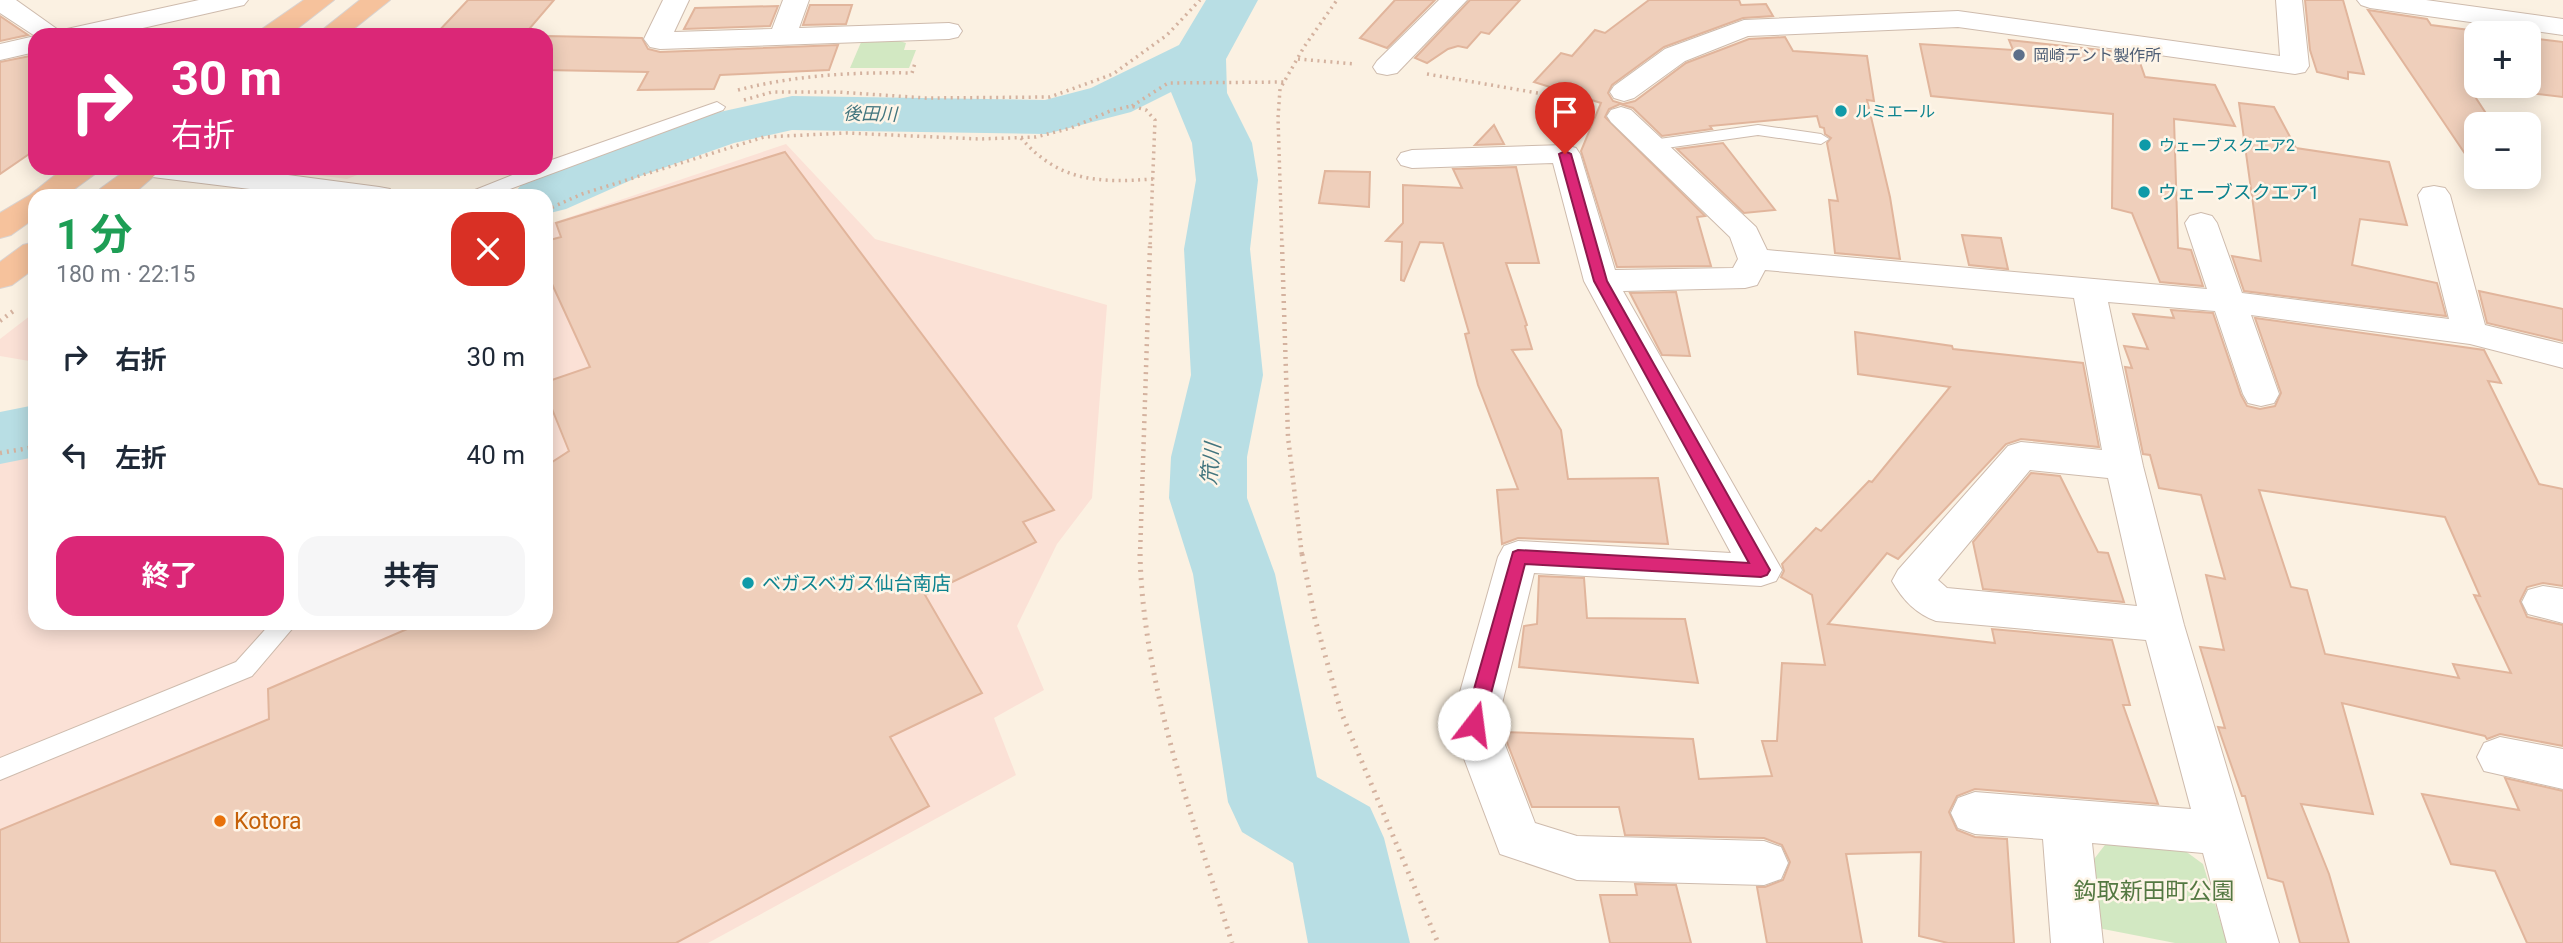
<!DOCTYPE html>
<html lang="ja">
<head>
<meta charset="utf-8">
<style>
	body { margin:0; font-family:Roboto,"Noto Sans JP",sans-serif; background:#f6f6f7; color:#1f2937; height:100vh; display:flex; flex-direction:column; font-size:26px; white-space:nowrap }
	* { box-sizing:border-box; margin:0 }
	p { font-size:23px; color:#747a83 }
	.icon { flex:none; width:38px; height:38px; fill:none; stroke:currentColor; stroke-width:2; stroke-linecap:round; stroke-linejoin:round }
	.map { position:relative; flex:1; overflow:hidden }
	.panel { position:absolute; left:28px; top:189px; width:525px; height:441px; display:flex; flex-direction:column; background:#fff; border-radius:21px; box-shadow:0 4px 18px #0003 }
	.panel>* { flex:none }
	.hud { position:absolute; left:28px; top:28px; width:525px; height:147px; border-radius:21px; box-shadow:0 4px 18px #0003; background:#db2777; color:#fff; overflow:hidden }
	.fabs { position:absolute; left:2464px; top:21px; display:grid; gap:14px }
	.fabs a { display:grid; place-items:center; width:77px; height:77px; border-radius:14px; background:#fff; box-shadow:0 4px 18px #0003; font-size:35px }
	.pin { position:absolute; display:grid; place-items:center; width:60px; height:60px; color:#fff; margin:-72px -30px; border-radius:50% 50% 50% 0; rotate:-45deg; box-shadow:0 0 7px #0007 }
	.pin .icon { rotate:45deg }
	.me { position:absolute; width:77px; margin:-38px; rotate:15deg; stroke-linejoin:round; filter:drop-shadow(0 0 5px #0008) }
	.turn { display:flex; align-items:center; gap:24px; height:147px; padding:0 28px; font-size:32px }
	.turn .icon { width:91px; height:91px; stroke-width:2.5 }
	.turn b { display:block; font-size:49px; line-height:60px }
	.round { display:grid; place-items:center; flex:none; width:74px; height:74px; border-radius:21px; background:#f6f6f7 }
	.summary { display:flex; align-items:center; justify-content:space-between; height:119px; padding:0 28px }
	h1 { font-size:42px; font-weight:700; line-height:52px; color:#1e9e55 }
	.action { display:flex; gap:14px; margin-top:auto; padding:14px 28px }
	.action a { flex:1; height:80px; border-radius:21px; background:#db2777; color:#fff; font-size:28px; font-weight:700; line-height:80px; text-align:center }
	.action a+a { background:#f6f6f7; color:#1f2937 }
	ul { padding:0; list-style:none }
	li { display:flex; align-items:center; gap:21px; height:98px; padding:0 28px }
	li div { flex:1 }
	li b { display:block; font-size:26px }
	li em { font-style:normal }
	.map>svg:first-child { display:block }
	.commercial { fill:#fbe1d6 }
	.green { fill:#d2e8c2 }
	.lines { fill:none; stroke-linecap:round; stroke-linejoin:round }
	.river { fill:#b8dee4; fill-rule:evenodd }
	.building { fill:#efcfbb; stroke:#e1b59c; stroke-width:2; fill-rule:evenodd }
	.service-casing { stroke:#cebbad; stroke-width:2 }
	.minor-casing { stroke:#cebbad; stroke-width:2 }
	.trunk-casing { stroke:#dad3d0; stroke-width:2 }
	.path-far2 { stroke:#d4b29f; stroke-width:3.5; stroke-dasharray:2 4.5; stroke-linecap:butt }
	.path-far1 { stroke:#d4b29f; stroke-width:4.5; stroke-dasharray:2 5; stroke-linecap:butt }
	.path { stroke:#d4b29f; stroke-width:5; stroke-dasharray:2 6; stroke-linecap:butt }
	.service { fill:#fff; fill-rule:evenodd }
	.minor { fill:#fff; fill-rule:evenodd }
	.trunk { fill:#f6c29c; fill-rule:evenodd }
	.route { fill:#db2777; stroke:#8e194d; stroke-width:2 }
	.service-dot { fill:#5c6f8a; stroke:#fef5e8; stroke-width:2.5 }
	.culture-dot { fill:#0f9aa8; stroke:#fef5e8; stroke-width:2.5 }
	.food-dot { fill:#e8710a; stroke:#fef5e8; stroke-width:2.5 }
	.labels { text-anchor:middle; stroke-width:5; stroke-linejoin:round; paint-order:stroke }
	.far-service-label { font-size:16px; fill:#4e5e75; stroke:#fef5e8; text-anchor:start }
	.far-culture-label { font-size:16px; fill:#0d838f; stroke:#fef5e8; text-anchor:start }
	.far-water-label { font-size:18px; font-style:italic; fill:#42757e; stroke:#fef5e8 }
	.culture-label { font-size:19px; fill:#0d838f; stroke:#fef5e8; text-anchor:start }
	.water-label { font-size:21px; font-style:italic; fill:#42757e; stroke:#fef5e8 }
	.near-food-label { font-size:23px; fill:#c56008; stroke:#fef5e8; text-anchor:start }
	.near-park-label { font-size:23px; fill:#547842; stroke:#fef5e8 }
</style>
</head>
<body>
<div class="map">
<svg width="2563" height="943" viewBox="0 0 2563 943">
	<rect width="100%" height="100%" fill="#fbf1e2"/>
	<!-- commercial -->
	<g class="commercial">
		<path d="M786 144 875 239 1107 305 1092 498 1057 544 1017 626 1044 690 994 718 1016 775 708 943H0V459L35 453V623H546V225Z"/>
		<path d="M259 168H375L347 179Z"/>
		<path d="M35 312V362L0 356V339Z"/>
	</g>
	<!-- green -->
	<g class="green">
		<path d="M893 39 906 43 904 50H916L909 68H850L862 40Z"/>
		<path d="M2108 841 2177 845 2203 864 2227 943H2175L2098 928 2091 863Z"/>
	</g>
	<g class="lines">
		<!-- river -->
		<g class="river">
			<path d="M1206 0H1258L1226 59 1227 93 1252 143 1258 180 1250 249 1263 375 1247 457V498L1275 574 1317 777 1370 807 1384 838 1410 943H1308L1293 863 1242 832 1228 802 1193 574 1169 498 1171 457 1191 375 1184 249 1196 180 1192 143 1171 92 1131 112 1046 134 792 130 734 143 638 177 566 209 546 214V196H513L522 183 596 151 697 117 792 96 1045 100 1091 88 1179 45Z"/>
			<path d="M35 405V457L0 464V412Z"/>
		</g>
	</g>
	<!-- building -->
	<g class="building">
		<path d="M468 0H554L524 35H435Z"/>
		<path d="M1395 0H1435L1387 48 1360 38Z"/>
		<path d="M1470 0H1520L1489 34 1481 32 1467 48 1458 46 1448 49 1427 63 1415 58Z"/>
		<path d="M1649 0H1739L1741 5 1766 4 1773 16 1743 18 1664 47 1612 85 1608 93 1613 101 1623 104 1635 101 1686 63 1749 39 1785 37 1793 51 1867 56 1874 101 1867 100 1890 197 1900 259 1835 253 1829 200 1838 201 1827 143 1831 138 1825 134 1824 128 1820 127 1817 116 1710 126 1712 129 1662 136 1633 108 1620 104 1609 109 1605 117 1705 216 1697 217 1711 266 1617 267 1581 151 1601 103 1534 82 1561 53 1572 56 1595 30 1605 33Z"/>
		<path d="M2305 0H2343L2364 74 2348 72V79L2317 72 2310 50Z"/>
		<path d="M810 5H852L846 24 803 25Z"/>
		<path d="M778 6 770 26 684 29 695 8Z"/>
		<path d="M2368 10 2427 19 2431 25 2493 33H2476V86H2529V38L2563 42V97L2468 86 2493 124H2476V170Z"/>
		<path d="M0 16 28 35 0 41Z"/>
		<path d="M546 36 642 38 648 49 660 52 838 45 829 70 720 75 714 89 638 90 648 72 546 70Z"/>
		<path d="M2009 40 2119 52 2120 56 2138 57 2145 77 2215 85 2235 126 2174 119 2178 248 2191 250 2203 286 2160 282 2132 213 2112 208 2113 114 1931 96 1920 44 2013 50Z"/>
		<path d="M35 55V150L0 174V62Z"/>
		<path d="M2239 103 2274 107 2296 148 2389 162 2407 225 2360 219 2352 265 2437 283 2446 316 2244 291 2232 256 2261 261Z"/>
		<path d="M1494 125 1504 144 1475 145Z"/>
		<path d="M1723 143 1775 210 1744 213 1677 149Z"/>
		<path d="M785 152 1054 510 1023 522 1036 542 925 595 982 693 890 737 929 806 676 943H0V830L269 719 268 689 421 623H546V466L569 451 546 394V382L590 367 546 271V241L561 237 556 223Z"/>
		<path d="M1516 167 1539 263H1506L1527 325 1525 326 1532 349 1512 350 1561 430 1568 479 1658 478 1668 544 1518 538 1502 544 1497 490 1518 489 1478 385 1465 334 1469 333 1443 243 1420 242 1404 281 1401 280 1402 242 1386 241 1403 223V185L1462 188 1453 169Z"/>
		<path d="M1325 171 1370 172 1369 207 1319 203Z"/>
		<path d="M1962 235 2001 238 2008 269 1969 265Z"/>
		<path d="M2479 291 2563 309V341L2487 323Z"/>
		<path d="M1676 292 1690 356 1662 355 1630 293Z"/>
		<path d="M2171 310 2213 313 2241 395 2247 406 2260 409 2275 406 2281 393 2255 318 2484 350 2501 383 2488 381 2539 484 2563 489V586L2543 583 2527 587 2520 601 2527 617 2563 625V746L2500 734 2487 739 2485 736 2342 703 2373 814 2301 804 2329 874 2349 943H2300L2283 882 2268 878 2245 796H2242L2218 727 2225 728 2200 647 2224 650 2206 575 2225 579 2201 495 2159 488 2150 455 2143 454 2125 367 2132 368 2124 346 2148 349 2133 314 2174 318ZM2259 490 2445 517 2480 596 2474 595 2511 673 2453 664 2459 678 2325 654 2307 590 2291 587Z"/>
		<path d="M1855 332 1952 346 1953 349 2083 363 2099 447 2021 439 2006 444 1898 559 1887 553 1828 624 1995 643 1992 629 2112 640 2130 705H2123L2158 804 1975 789 1957 796 1949 812 1957 830 1975 837 2007 839 2014 943H1948L1919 936 1921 852 1846 854 1862 943H1767L1757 887H1765L1783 880 1790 862 1782 845 1764 838 1625 835 1619 807H1532L1503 732 1693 739 1699 779 1772 776 1762 741H1777L1782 663 1825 665 1812 595 1781 577 1784 571 1782 564 1816 528 1821 531 1869 481 1872 482 1950 387 1858 374Z"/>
		<path d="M2031 473 2060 476 2098 552 2108 553 2124 602 1983 589 1973 542Z"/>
		<path d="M1539 576 1584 578 1587 618 1685 619 1698 683 1519 667 1524 626 1537 624Z"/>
		<path d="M2505 778 2563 791V943H2527L2495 871 2451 864 2422 794 2519 810Z"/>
		<path d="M1635 884 1676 885 1691 943H1610L1600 895H1637Z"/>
	</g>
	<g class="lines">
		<!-- service casing -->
		<g class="service-casing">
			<g id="service">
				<path d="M717 102 725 107 723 110 491 196H468L470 192 530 168H546V162Z"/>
				<path d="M1758 125 1821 134 1829 139 1821 144 1758 135 1652 150 1644 145 1652 140Z"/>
				<path d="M271 623H297L252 676 0 780V758L236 662Z"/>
			</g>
		</g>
		<!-- minor casing -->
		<g class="minor-casing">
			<g id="minor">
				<path d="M0 0H16L64 34 67 29 76 27 199 0H248L244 5 112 35H35V52L0 60V44L35 36 0 13Z"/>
				<path d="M663 0H689L674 32 772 29 783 0H809L799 28 949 23 958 25 962 31 958 37 949 39 660 49 650 47 644 39Z"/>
				<path d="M1439 0H1467L1397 73 1387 75 1377 73 1373 67 1377 61Z"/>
				<path d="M2276 0H2302L2309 66 2305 72 2295 74 1958 27 1748 36 1685 61 1634 98 1624 101 1614 98 1610 92 1614 86 1665 49 1744 20 1958 11 2280 56Z"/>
				<path d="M2357 0H2426L2563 19V35L2370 8 2361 5Z"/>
				<path d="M1621 107 1631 110 1756 227 1767 250 2207 289 2185 223 2190 216 2201 213 2212 216 2217 223 2242 293 2449 319 2418 195 2423 188 2434 186 2445 188 2450 195 2485 325 2563 344V368L2470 344 2251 315 2279 394 2274 403 2261 406 2248 403 2243 394 2215 311 2108 302 2143 466 2184 625 2279 943H2227L2203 853 2092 843 2103 943H2051L2043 839 1975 834 1958 828 1951 813 1958 798 1975 792 2191 809 2146 640 1936 621C1916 614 1902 599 1892 581L1898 570 2008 446 2021 442 2102 450 2074 298 1765 270 1757 285 1745 288 1623 291 1782 570 1776 581 1761 586 1534 573 1497 724 1535 823 1577 836 1764 841 1781 847 1788 863 1781 879 1764 885 1577 880 1500 854 1451 724 1498 557 1504 546 1518 541 1731 553 1584 281 1553 163 1412 168 1401 165 1397 159 1401 153 1412 150 1565 145 1576 148 1580 154 1615 270 1733 268 1738 259 1730 237 1611 122 1607 116 1611 110ZM2030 470 2108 478 2137 606 1947 588 1938 580Z"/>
				<path d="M235 168 379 187 390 189 395 196H308L136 175 132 169Z"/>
				<path d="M2543 586 2563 589V623L2528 614 2522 602 2528 590Z"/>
				<path d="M2500 737 2563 749V789L2484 771 2477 757 2484 743Z"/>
			</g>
		</g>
		<!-- trunk casing -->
		<g class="trunk-casing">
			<g id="trunk">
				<path d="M304 0H334L289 35H258L262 29Z"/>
				<path d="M360 0H390L346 35H316Z"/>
				<path d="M64 168H99L95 174 65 196H35V218L11 235 0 238V213L30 195Z"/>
				<path d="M129 168H163L131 196H95L100 189Z"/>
				<path d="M35 242V268L12 285 0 288V262L23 245Z"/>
			</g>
		</g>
		<!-- path-far2 -->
		<g class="path-far2">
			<path d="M1298 59 1355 64"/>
			<path d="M1427 74 1590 102"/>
			<path d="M738 90C796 75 853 72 912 73L915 63"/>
			<path d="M744 100 772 92H837L926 98 1050 97 1113 74 1167 35 1200 0"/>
			<path d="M1132 106 1168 83 1284 82"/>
			<path d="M1021 138C1059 182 1099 183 1153 179"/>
			<path d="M546 210 582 194 764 137 847 133 979 139 1036 137 1071 128 1110 111 1131 106 1146 110 1155 120 1150 247"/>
			<path d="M1282 247 1278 118 1280 89 1304 47 1337 0"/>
		</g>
		<!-- path-far1 -->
		<g class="path-far1">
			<path d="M1282 245 1288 437 1302 556"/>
			<path d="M0 321 16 309"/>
			<path d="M0 453 35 447"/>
			<path d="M1140 556 1150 245"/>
		</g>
		<!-- path -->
		<g class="path">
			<path d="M1140 554C1143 686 1193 818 1232 943"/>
			<path d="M1302 554 1315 619 1341 712 1438 943"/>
		</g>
		<!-- service -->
		<use href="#service" class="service"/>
		<!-- minor -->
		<use href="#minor" class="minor"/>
		<!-- trunk -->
		<use href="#trunk" class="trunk"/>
	</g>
	<!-- route -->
	<path class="route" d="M1565 151 1571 154 1607 281 1770 570 1767 575 1761 577 1525 564 1483 724 1480 729 1474 732 1467 729 1464 724 1513 552 1518 550 1749 563 1594 281 1559 154Z"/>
	<!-- markers -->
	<circle class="service-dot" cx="2019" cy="55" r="7"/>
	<g class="culture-dot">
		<circle cx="1841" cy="111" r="7"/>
		<circle cx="2145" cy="145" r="7"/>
		<circle cx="2144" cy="192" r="7"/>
		<circle cx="748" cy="583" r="7"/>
	</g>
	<circle class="food-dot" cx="220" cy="821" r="7"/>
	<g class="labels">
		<!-- far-service labels -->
		<g class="far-service-label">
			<text x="2033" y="61">岡崎テント製作所</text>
		</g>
		<!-- far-culture labels -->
		<g class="far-culture-label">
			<text x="1855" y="117">ルミエール</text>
			<text x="2159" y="151">ウェーブスクエア2</text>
		</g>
		<!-- far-water labels -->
		<g class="far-water-label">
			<text transform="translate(870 114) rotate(1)" y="6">後田川</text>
		</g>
		<!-- culture labels -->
		<g class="culture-label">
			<text x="2158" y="199">ウェーブスクエア1</text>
			<text x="762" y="590">ベガスベガス仙台南店</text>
		</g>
		<!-- water labels -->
		<g class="water-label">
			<text transform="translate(1211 464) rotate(-84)" y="7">笊川</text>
		</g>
		<!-- near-food labels -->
		<g class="near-food-label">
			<text x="234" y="829">Kotora</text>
		</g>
		<!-- near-park labels -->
		<g class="near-park-label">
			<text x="2154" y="899">鈎取新田町公園</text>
		</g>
	</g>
</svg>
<div class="fabs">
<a>+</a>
<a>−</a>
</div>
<div class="pin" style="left:1565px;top:154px;background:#d93025"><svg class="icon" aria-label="arrive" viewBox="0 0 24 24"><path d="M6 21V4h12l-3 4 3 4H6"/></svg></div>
<svg class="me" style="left:1474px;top:724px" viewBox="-20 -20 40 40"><circle r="19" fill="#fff"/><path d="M0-13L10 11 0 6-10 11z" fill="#db2777"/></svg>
<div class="hud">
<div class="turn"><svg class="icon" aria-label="right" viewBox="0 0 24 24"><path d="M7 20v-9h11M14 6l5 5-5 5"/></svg><div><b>30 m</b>右折</div></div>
</div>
<section class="panel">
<div class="summary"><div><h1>1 分</h1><p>180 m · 22:15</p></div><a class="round" style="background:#d93025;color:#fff"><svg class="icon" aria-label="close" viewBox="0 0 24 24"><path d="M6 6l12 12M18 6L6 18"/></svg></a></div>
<ul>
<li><svg class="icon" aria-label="right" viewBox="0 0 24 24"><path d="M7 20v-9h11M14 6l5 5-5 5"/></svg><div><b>右折</b></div><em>30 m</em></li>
<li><svg class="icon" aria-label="left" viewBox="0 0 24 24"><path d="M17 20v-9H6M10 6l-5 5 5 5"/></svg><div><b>左折</b></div><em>40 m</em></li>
</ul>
<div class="action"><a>終了</a><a>共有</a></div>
</section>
</div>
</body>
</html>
